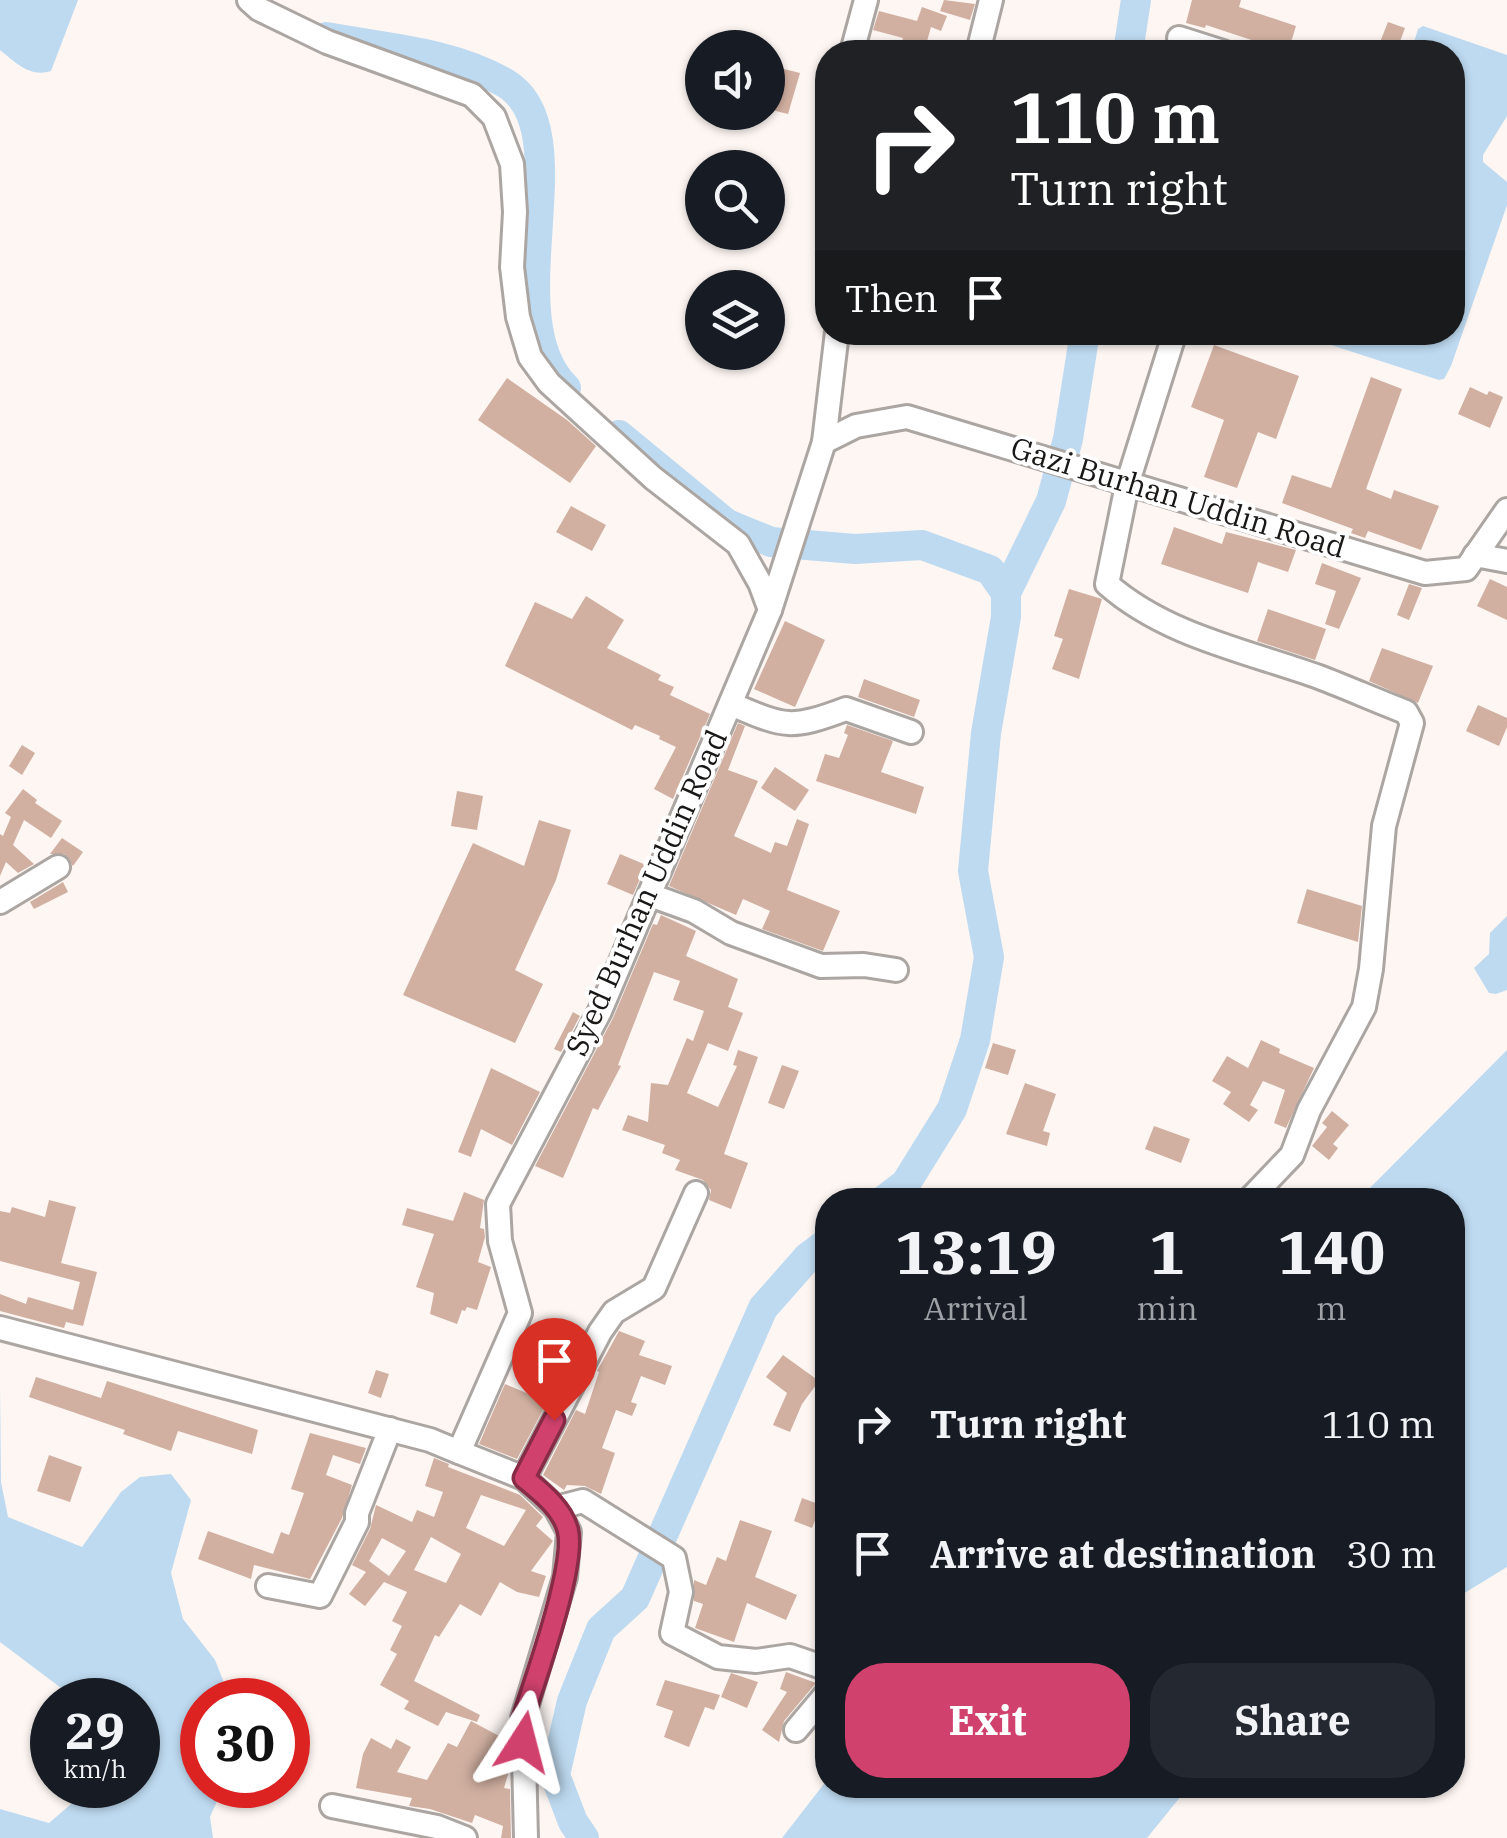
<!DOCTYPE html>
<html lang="en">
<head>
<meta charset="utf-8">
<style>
	body { margin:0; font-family:"IBM Plex Serif",serif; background:#242831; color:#f1f3f6; height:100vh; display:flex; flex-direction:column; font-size:38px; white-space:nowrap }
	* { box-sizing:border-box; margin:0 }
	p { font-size:32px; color:#9ea1a6 }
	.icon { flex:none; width:55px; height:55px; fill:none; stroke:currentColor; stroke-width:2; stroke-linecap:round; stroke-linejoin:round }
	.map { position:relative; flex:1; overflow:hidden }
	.panel { position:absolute; left:815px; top:1188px; width:650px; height:610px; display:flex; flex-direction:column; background:#171b24; border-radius:40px; box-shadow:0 2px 8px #0004 }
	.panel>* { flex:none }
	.banner { position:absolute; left:815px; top:40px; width:650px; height:305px; border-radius:40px; box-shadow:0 2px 8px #0004; background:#202124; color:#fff; overflow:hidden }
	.buttons { position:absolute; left:685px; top:30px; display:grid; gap:20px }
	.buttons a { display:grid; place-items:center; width:100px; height:100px; border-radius:50%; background:#171b24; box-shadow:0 2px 8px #0004; font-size:50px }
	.speed { position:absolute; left:30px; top:1678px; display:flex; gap:20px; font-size:50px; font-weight:700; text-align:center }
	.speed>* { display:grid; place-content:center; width:130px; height:130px; border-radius:50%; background:#171b24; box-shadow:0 2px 8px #0004; line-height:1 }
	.speed small { font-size:25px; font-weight:400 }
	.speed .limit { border:15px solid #d22; background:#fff; color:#111 }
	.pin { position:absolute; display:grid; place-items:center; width:85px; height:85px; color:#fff; margin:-102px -42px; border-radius:50% 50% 50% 0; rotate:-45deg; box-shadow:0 0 10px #0007 }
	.pin .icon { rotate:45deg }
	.me { position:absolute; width:110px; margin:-55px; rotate:9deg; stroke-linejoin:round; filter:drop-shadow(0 0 8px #0008) }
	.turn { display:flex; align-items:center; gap:35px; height:210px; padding:0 30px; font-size:45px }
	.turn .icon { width:130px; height:130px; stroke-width:2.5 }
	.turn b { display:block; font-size:70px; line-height:85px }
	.then { display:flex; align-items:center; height:95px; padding:0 30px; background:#0003; gap:20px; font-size:38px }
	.eta { display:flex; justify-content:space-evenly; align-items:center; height:170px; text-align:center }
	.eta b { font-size:60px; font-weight:700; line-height:70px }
	.action { display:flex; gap:20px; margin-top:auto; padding:20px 30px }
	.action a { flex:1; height:115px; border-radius:40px; background:#d0426d; color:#fff; font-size:40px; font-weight:700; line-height:115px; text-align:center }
	.action a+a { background:#242831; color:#f1f3f6 }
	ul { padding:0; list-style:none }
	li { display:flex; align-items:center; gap:30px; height:130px; padding:0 30px }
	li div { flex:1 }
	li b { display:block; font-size:38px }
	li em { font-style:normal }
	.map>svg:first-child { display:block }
	.water { fill:#bedaf0 }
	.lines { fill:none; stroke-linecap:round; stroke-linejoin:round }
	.river { stroke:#bedaf0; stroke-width:30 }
	.building { fill:#d1b0a1; fill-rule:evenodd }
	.minor-casing { stroke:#aca6a3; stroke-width:28 }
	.minor { stroke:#fff; stroke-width:22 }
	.route-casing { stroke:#872b47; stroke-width:25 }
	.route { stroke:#d0426d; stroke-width:18 }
	.labels { text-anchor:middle; stroke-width:8; stroke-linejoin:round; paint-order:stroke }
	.street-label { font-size:30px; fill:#1a1817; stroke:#fff }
</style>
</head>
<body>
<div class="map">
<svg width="1507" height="1838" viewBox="0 0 1507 1838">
	<rect width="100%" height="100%" fill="#fdf6f3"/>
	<!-- water -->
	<g class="water">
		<path d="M0 0H78L51 71C30 78 15 62 0 50Z"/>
		<path d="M1423 26 1507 55V116L1483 155V162L1507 182V205L1451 366 1444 379 1439 380 1328 344 1317 337 1316 333 1452 332V52H1411L1418 29Z"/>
		<path d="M1507 916V990L1496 994 1489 993 1474 968 1489 954 1490 933Z"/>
		<path d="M1507 1050V1567L1453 1600 1452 1200H1358Z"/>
		<path d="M0 1386 1 1482 8 1517 82 1547 121 1492 140 1477 171 1474 191 1500 171 1573 183 1619 215 1660 231 1700H202V1785H224L210 1817 213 1838H0V1809L49 1823 77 1799 81 1785H138V1700H77L0 1642Z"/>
		<path d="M827 1780 828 1785H1190L1147 1838H782Z"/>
	</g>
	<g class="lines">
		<!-- river -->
		<g class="river">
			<path d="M326 37C385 48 452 52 505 83 585 130 492 317 566 388"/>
			<path d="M1128 52 1136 0"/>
			<path d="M619 435 727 524 771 542 855 549 922 545 990 570 1006 593V617L986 733 973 871 989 957 975 1040 952 1109 906 1183 884 1200"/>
			<path d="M1006 593 1051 501 1068 439 1085 332"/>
			<path d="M584 1838 573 1822 555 1775 572 1701 601 1629 635 1598 763 1308 808 1257 828 1242"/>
		</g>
	</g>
	<!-- building -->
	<g class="building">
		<path d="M944 0 975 4 970 20 940 11Z"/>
		<path d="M1192 0H1241L1239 7 1296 26 1288 52 1206 25 1205 28 1186 23Z"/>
		<path d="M922 7 947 16 941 31 931 27 926 45 917 42 914 52H899L903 38 873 30 879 11 917 21Z"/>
		<path d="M1388 22 1405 28 1396 52H1376Z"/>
		<path d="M780 68 800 73 788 114 768 109Z"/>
		<path d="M1214 345 1299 376 1276 439 1258 432 1237 488 1204 477 1224 420 1191 407Z"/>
		<path d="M1371 377 1402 389 1366 489 1391 499 1394 490 1439 506 1421 550 1368 531 1365 538 1351 533 1353 529 1282 503 1292 475 1331 488Z"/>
		<path d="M507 378 567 420 596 446 570 483 478 420Z"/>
		<path d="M1470 387 1487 395 1489 391 1503 397 1490 428 1458 414Z"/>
		<path d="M571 506 606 525 592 551 556 532Z"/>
		<path d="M1174 527 1222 544 1226 532 1296 550 1288 572 1258 562 1248 593 1161 564Z"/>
		<path d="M1322 563 1361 578 1339 629 1325 624 1336 591 1315 584Z"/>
		<path d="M1490 579 1507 587V620L1477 606Z"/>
		<path d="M1409 584 1422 588 1409 620 1397 615Z"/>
		<path d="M1069 589 1102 599 1079 679 1052 669 1063 639 1054 636Z"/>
		<path d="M586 596 624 620 607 648 661 675 658 680 674 687 670 695 710 714 673 799 654 789 676 747 659 739 660 736 635 725 632 730 505 666 535 602 572 619Z"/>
		<path d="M1268 609 1326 629 1315 660 1257 641Z"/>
		<path d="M785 621 825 640 795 707 754 689Z"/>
		<path d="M1382 648 1433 666 1418 703 1369 681Z"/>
		<path d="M864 679 920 700 914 717 858 697Z"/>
		<path d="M1478 705 1507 718V727L1499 746 1466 731Z"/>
		<path d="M738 723 745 726 728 770 758 781 734 836 771 853 775 842 787 846 797 819 809 824 787 890 840 911 823 951 762 929 770 911 743 899 736 915 669 886Z"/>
		<path d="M847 725 893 741 881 772 924 787 916 814 816 781 825 754 839 758 848 735 844 733Z"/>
		<path d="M22 745 35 753 22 775 9 766Z"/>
		<path d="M775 767 809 790 795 811 761 788Z"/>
		<path d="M23 789 37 800 35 803 62 821 51 838 24 820 13 845 34 864 18 873 6 862 0 876V834L3 836 11 817 5 813Z"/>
		<path d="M457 791 483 796 477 830 451 826Z"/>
		<path d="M539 820 571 830 556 880 515 970 543 984 515 1043 403 995 473 843 524 866Z"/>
		<path d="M62 838 83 852 73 866 64 854H50Z"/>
		<path d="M620 854 646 865 633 895 607 884Z"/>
		<path d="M63 882 68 892 34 909 30 902Z"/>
		<path d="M1307 889 1362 906 1358 942 1297 923Z"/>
		<path d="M661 915 696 931 686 956 738 979 728 1007 743 1013 728 1051 708 1043 687 1093 718 1107 737 1066 733 1065 738 1050 758 1057 724 1154 748 1163 731 1209 709 1200 711 1190 703 1180 675 1170 680 1160 662 1153 665 1145 622 1130 628 1115 648 1122 651 1083 668 1085 687 1038 693 1041 704 1011 673 1000 680 981 654 972 618 1065 621 1066 598 1110 593 1108 563 1178 535 1166 613 1018 653 924 657 925Z"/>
		<path d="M573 1012 580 1016 561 1052 554 1049Z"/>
		<path d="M1261 1040 1280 1049 1279 1053 1314 1068 1286 1128 1274 1123 1285 1090 1263 1081 1250 1105 1258 1110 1249 1122 1223 1104 1231 1092 1212 1081 1227 1056 1248 1068Z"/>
		<path d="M993 1043 1016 1050 1008 1075 985 1068Z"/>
		<path d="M782 1065 799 1071 784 1109 768 1103Z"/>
		<path d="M491 1068 540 1092 512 1145 481 1129 471 1157 458 1152Z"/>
		<path d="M1025 1083 1056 1094 1043 1131 1050 1133 1047 1146 1006 1134Z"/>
		<path d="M1332 1111 1349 1125 1333 1144 1338 1148 1329 1160 1312 1146 1327 1127 1322 1123Z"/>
		<path d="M1154 1126 1190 1139 1181 1163 1145 1149Z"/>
		<path d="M464 1192 484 1200 480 1228 484 1229 485 1237 478 1262 491 1267 477 1310 467 1307 465 1311 462 1310 457 1324 430 1314 434 1293 416 1287 434 1234 402 1225 407 1208 453 1221Z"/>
		<path d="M49 1200 76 1207 61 1263 97 1272 83 1326 66 1322 64 1328 0 1311V1294L26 1304 28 1297 73 1310 80 1282 0 1261V1211L10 1213 12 1207 45 1217Z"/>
		<path d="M619 1331 645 1341 639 1355 672 1366 665 1385 641 1376 631 1402 637 1404 632 1416 616 1410 602 1448 615 1453 601 1494 585 1486 567 1485 564 1490 543 1475 576 1410 585 1414 599 1372 597 1371Z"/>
		<path d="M783 1355 819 1381 802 1404 790 1432 773 1425 787 1393 766 1377Z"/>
		<path d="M376 1370 389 1374 381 1398 368 1393Z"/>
		<path d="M36 1377 101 1398 107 1381 258 1430 252 1454 178 1431 171 1451 123 1434 125 1430 29 1397Z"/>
		<path d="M505 1384 536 1397 539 1389 551 1395 517 1459 479 1444Z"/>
		<path d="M310 1433 366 1448 360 1464 333 1455 326 1475 352 1485 342 1518 310 1579 254 1565 251 1579 198 1559 208 1531 273 1554 281 1532 289 1535 304 1493 291 1489Z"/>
		<path d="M49 1455 82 1467 70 1502 37 1491Z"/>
		<path d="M434 1458 449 1464 448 1467 520 1495 543 1517 536 1526 553 1541 531 1571 546 1576 539 1597 517 1592 500 1582 481 1616 460 1604 439 1637 435 1635 414 1681 480 1715 477 1722 446 1712 438 1726 404 1709 409 1701 380 1685 397 1654 390 1650 402 1626 392 1621 407 1592 384 1582 365 1606 349 1594 366 1572 352 1565 370 1529 376 1505 412 1522 417 1510 434 1517 443 1492 425 1486ZM481 1495 526 1510 504 1546 466 1528ZM431 1537 461 1554 446 1583 414 1570ZM382 1538 406 1551 389 1576 369 1561Z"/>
		<path d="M802 1498 821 1505 812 1528 794 1521Z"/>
		<path d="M740 1520 772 1531 755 1577 797 1595 786 1620 747 1603 734 1642 695 1628 703 1604 694 1601V1580L706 1585 717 1557 726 1561Z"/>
		<path d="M786 1672 816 1683 784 1721 779 1742 762 1730 787 1692 780 1689Z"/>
		<path d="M731 1673 758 1682 747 1708 721 1697Z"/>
		<path d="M665 1680 720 1695 714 1710 705 1707 689 1747 664 1737 673 1711 656 1705Z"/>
		<path d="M471 1721 501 1737 496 1747 508 1753 501 1769 509 1771 504 1788 510 1789 511 1838H501L503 1826 475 1815 472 1823 430 1809 409 1806 412 1798 356 1788 363 1754 371 1738 391 1749 396 1739 411 1747 397 1772 427 1780 448 1743 457 1747Z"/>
	</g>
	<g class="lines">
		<!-- minor casing -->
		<g class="minor-casing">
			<g id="minor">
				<path d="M249 0 259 9 327 42 472 95 494 117 512 164 515 212 512 267 518 317 530 357 549 383 653 478 738 544 760 583 770 610"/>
				<path d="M1179 38 1223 52"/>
				<path d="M852 52 866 0"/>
				<path d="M978 52 991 0"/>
				<path d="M1175 332 1127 485 1107 584C1166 636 1247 651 1319 677 1348 688 1377 701 1406 712L1412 723 1384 826 1371 969 1364 1007 1309 1110 1292 1155 1249 1200"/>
				<path d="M824 442 856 426 907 417 1425 573 1466 569 1507 510"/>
				<path d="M1475 555 1507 561"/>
				<path d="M731 704C785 727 790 730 846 709L911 732"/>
				<path d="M650 895 694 911 731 933 821 966 864 965 896 970"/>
				<path d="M0 902 58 867"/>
				<path d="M0 1328 430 1440 459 1452 520 1313 500 1241 498 1204 600 1011 770 610 824 442 837 332"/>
				<path d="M459 1452 524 1478 556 1508 569 1532 565 1577 523 1718 526 1838"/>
				<path d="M524 1478 600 1332 614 1312 654 1288 696 1193"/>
				<path d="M556 1508 583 1501 674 1558 681 1592 672 1633 718 1657 756 1661 790 1656 828 1669"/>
				<path d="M268 1586 320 1596 357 1522V1513L390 1429"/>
				<path d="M796 1730 828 1692"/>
				<path d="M332 1806 437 1827 465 1838"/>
			</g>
		</g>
		<!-- minor -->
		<use href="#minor" class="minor"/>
	</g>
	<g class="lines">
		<!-- route casing -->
		<g class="route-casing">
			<path id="route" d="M523 1742V1718C535 1679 576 1567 568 1531 563 1509 541 1492 524 1478L554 1420"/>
		</g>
		<!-- route -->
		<use href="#route" class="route"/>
	</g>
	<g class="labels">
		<!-- street labels -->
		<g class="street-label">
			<text transform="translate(1178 498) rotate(17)" y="10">Gazi Burhan Uddin Road</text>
			<text transform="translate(647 893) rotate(-66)" y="10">Syed Burhan Uddin Road</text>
		</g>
	</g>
</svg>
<div class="buttons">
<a><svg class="icon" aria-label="sound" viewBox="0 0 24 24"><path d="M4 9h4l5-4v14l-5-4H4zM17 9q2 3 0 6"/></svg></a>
<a><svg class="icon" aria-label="search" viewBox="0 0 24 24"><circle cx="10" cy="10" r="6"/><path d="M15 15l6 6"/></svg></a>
<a><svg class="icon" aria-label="layers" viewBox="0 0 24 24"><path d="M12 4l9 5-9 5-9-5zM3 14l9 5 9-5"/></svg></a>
</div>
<div class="speed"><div>29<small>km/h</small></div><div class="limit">30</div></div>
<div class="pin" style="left:554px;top:1420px;background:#d93025"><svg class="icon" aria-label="arrive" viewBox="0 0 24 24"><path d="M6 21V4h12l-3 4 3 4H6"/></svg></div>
<svg class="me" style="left:523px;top:1742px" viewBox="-20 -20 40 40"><path d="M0-17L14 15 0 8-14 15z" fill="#d0426d" stroke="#fff" stroke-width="4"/></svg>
<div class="banner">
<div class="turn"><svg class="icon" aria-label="right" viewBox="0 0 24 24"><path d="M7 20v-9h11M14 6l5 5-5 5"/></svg><div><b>110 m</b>Turn right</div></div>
<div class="then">Then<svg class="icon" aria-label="arrive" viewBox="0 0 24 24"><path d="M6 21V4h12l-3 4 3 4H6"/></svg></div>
</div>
<section class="panel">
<div class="eta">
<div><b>13:19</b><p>Arrival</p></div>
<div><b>1</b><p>min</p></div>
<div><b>140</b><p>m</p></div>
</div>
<ul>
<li><svg class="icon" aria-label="right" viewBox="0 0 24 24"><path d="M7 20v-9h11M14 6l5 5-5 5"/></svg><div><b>Turn right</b></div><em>110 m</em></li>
<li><svg class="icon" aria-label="arrive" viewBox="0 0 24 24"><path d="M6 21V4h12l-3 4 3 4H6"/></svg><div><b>Arrive at destination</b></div><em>30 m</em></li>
</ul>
<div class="action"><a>Exit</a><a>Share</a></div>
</section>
</div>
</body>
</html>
